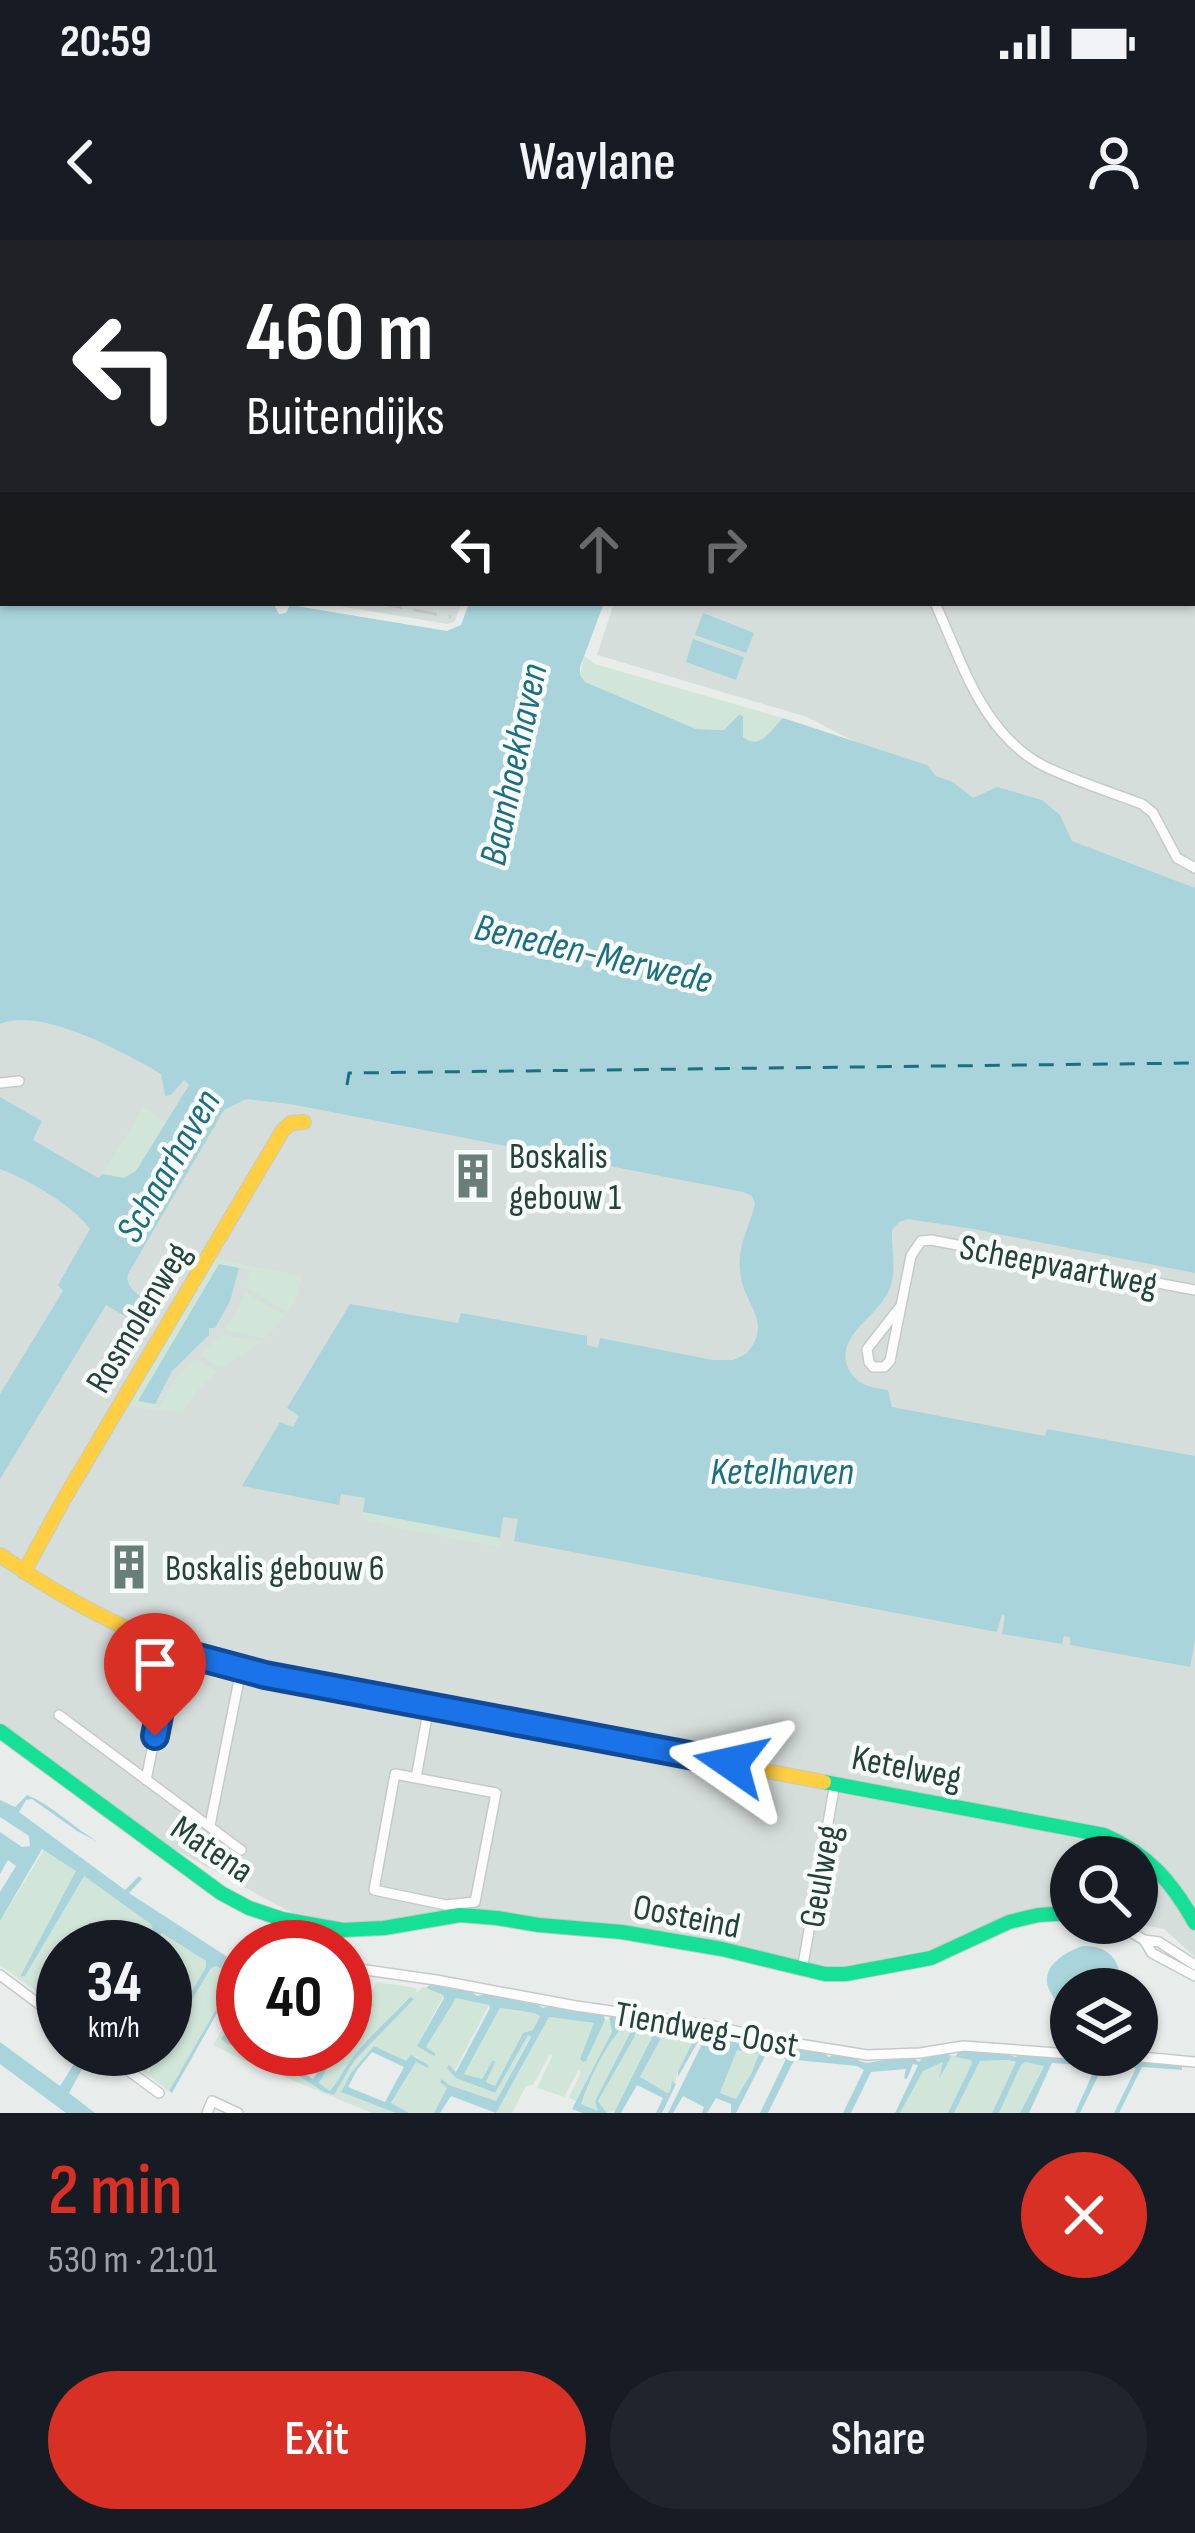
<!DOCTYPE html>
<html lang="en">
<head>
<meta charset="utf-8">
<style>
	body { margin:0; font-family:"Sofia Sans Condensed",sans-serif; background:#20242c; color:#f1f3f6; height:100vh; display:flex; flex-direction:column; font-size:45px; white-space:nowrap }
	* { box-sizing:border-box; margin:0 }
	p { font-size:39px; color:#9ea1a6 }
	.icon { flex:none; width:66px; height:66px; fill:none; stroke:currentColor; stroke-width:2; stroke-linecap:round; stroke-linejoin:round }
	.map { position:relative; height:1873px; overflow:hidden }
	.drawer { display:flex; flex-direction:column; background:#171b24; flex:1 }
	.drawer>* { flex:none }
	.top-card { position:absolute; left:0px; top:0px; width:1197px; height:366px; box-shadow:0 3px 9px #0004; background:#202124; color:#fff; overflow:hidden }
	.fabs { position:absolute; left:1050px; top:1596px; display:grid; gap:24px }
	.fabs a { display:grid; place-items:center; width:108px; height:108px; border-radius:50%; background:#171b24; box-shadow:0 3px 9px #0004; font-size:60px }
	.speed { position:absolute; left:36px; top:1680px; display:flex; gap:24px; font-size:60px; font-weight:700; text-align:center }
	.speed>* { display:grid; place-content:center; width:156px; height:156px; border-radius:50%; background:#171b24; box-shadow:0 3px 9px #0004; line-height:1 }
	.speed small { font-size:30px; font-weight:400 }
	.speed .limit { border:18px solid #d22; background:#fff; color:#111 }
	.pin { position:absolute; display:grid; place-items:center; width:102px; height:102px; color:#fff; margin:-123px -51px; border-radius:50% 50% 50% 0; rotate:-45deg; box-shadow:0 0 12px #0007 }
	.pin .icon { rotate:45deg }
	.me { position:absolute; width:132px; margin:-66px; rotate:281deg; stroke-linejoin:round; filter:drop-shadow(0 0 9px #0008) }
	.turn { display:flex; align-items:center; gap:42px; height:252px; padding:0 48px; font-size:54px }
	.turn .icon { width:156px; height:156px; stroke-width:2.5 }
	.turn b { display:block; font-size:84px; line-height:102px }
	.lanes { display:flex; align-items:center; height:114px; padding:0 48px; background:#0003; justify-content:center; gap:60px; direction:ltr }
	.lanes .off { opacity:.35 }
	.round { display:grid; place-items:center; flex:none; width:126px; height:126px; border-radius:63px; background:#20242c }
	.summary { display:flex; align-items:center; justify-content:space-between; height:204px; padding:0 48px }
	h1 { font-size:72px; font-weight:600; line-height:90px; color:#d93025 }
	.primary-button { display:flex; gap:24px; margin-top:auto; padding:24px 48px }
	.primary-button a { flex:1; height:138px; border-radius:72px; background:#d93025; color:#fff; font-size:48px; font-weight:600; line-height:138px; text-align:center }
	.primary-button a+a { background:#20242c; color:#f1f3f6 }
	.status { display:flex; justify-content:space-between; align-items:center; height:84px; padding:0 60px; background:#171b24; direction:ltr }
	.status svg { height:33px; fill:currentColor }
	header { display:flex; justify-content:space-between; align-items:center; height:156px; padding:0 48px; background:#171b24; font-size:54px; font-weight:600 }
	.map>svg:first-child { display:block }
	.built { fill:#d6dedb }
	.green { fill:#d1e6d8 }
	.water { fill:#a9d4db; fill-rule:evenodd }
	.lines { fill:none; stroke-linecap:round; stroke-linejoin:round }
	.ferry { stroke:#1c6f80; stroke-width:3; stroke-dasharray:15 12; stroke-linecap:butt }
	.street-casing { stroke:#c5cac8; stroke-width:12 }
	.fast-casing { stroke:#c3cbc8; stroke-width:16 }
	.slow-casing { stroke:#c3cbc8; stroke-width:16 }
	.street { stroke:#fcfcfc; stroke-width:9 }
	.fast { stroke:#16e098; stroke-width:14 }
	.slow { stroke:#ffcf43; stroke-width:14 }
	.rail { stroke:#c9cdcc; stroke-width:3; stroke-dasharray:24 12; stroke-linecap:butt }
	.route-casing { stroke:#114b97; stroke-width:30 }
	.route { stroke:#1a73e8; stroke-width:21 }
	.labels { text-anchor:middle; stroke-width:9; stroke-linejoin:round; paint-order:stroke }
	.poi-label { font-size:36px; fill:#24423a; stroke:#f7fbf9; text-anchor:start }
	.street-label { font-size:36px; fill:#24423a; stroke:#f7fbf9 }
	.water-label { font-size:39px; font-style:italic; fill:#1c6f80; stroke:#f7fbf9 }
</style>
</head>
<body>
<div class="status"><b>20:59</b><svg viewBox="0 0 49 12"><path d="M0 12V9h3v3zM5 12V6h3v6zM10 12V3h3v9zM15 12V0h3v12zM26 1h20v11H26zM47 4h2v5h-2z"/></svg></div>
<header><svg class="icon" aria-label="back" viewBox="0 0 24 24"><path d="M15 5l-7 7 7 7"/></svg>Waylane<svg class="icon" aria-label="person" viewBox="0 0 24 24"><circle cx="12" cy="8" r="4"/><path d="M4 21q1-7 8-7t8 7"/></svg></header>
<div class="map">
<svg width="1195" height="1873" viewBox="0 0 1195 1873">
	<rect width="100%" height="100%" fill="#e8edeb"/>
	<!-- built -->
	<g class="built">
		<path d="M0 0H1195V678L807 477 597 415 614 363H1194V3H3V287L0 286Z"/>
		<path d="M322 363H462L454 382 447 384Z"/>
		<path d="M0 728 1195 1010V1717L1164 1689 1133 1683H1137V1617H1071V1671L865 1728 805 1732 695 1707 456 1672 353 1686 301 1678 80 1558 0 1495Z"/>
	</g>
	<!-- green -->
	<g class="green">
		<path d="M584 416 595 424 783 478C771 489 761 511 743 497V477L724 490 696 489 585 442 580 435Z"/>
		<path d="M143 868 167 883 136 931 124 938 103 934Z"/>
		<path d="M215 1019 302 1036 296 1058H293L295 1061 288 1072 247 1048 250 1030 219 1025 139 1161 157 1165 155 1170 129 1166Z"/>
		<path d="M246 1053 285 1076 265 1098 225 1090Z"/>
		<path d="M221 1095 260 1102 221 1128 200 1115Z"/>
		<path d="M196 1119 217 1131 197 1152 182 1173 158 1169 174 1140Z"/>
		<path d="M363 1272 500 1298 499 1307 383 1285V1283L362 1279Z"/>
		<path d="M45 1608 77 1631 21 1737 25 1736 84 1635 152 1685 153 1692 145 1707H63V1771L0 1725V1681Z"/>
		<path d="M159 1693C174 1696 192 1713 206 1721V1727L165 1797V1707H151Z"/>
		<path d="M215 1726 231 1734 233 1740 169 1851 113 1809H158L146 1832H149L211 1728Z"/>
		<path d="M377 1742 416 1748 417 1753 423 1747 444 1755 417 1806 434 1815 426 1807 456 1757 489 1765 454 1832 456 1838 494 1853 528 1794 531 1795 496 1861 449 1845 442 1839 447 1848 434 1873H409L391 1864 416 1822 427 1827 416 1816 407 1822 374 1807 351 1833 342 1852 396 1873H372L243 1820 213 1805 243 1756V1762L224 1792 229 1805 294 1833 324 1852 334 1855 354 1821 414 1759H407L346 1826 335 1849 330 1851 319 1843 338 1809H345V1796Z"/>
		<path d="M500 1768 521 1772 538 1770 540 1775 533 1790 523 1793 495 1846 486 1842 493 1821 482 1839 464 1834Z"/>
		<path d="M549 1777 594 1783 595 1786 581 1819 586 1821 605 1780 609 1781 612 1792 577 1860 575 1861 569 1857 581 1833 579 1829 564 1857 537 1848 552 1816 550 1814 533 1845 526 1846 512 1873H496Z"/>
		<path d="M623 1787 631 1791 595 1861 599 1872 581 1864C590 1838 604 1807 623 1787Z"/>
		<path d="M636 1787 653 1794 616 1870 607 1873 598 1861 635 1796Z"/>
		<path d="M676 1794 694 1796 695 1799 678 1831 675 1843 673 1842 670 1852 667 1853 640 1838 663 1795Z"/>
		<path d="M737 1810 760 1813 752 1832 737 1859 720 1853Z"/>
		<path d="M951 1815 972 1820V1823L948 1873H900L923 1830 943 1822 945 1824 940 1833Z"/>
		<path d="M1008 1820 1016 1823 992 1873H954L980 1821Z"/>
		<path d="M1025 1822 1044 1825 1020 1873H999L1021 1825Z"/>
	</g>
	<!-- water -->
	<g class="water">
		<path d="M0 295 3 296V363H273L279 374 286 373 290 365 447 391 461 385 469 363H604L580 427V435L585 442 696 489 724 490 740 474 743 477V497C761 511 771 489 783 478L927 525 936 536 953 542 973 558 997 547 1042 560 1060 575 1072 601 1195 648V1033L973 989 908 979 899 982 892 990C891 1009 897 1029 890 1048 881 1075 834 1095 848 1128 856 1145 872 1148 888 1150L892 1167 1045 1196 1047 1189 1195 1216V1401L1190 1427 1070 1405V1397L1064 1396 1062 1404 1002 1394 1005 1376 1002 1374 997 1392 514 1301 518 1279 503 1277 500 1298 363 1272 365 1258 341 1254 339 1265 242 1246 280 1182 293 1187 299 1176 287 1168 350 1064 458 1083 461 1073 587 1096V1105L598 1108 600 1098 713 1120H733L746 1114C775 1081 742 1064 740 1031 737 1005 750 987 755 963L752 956 743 952 290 864 246 859 224 870 128 1034C124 1051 145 1058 158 1067L145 1088 106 1065 0 1239V1154L63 1051 58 1045 90 989C75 967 26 938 0 929V857L42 881 33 900 98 938 103 934 124 938 136 931 189 845 184 840 171 855 165 856 161 834C126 813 40 766 0 784Z"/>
		<path d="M703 373 754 393 746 413 695 395Z"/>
		<path d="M693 399 744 417 736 440 686 422Z"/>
		<path d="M219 1024 239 1028 230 1061 215 1088H209V1095L172 1131 155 1164 138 1161Z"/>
		<path d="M27 1555C52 1565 74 1588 98 1602L77 1591 32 1559 26 1560 19 1572 125 1650 139 1636 142 1639 129 1653 243 1727 172 1853 169 1851 233 1740V1735L216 1726 211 1728 165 1805V1797L206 1727V1721L162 1693 151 1707H145L153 1692 152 1685 84 1636 25 1736 20 1737 76 1631 42 1609 0 1681V1652L16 1626 8 1620 0 1634V1592L22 1607 30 1606 29 1596 0 1577V1560L15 1567Z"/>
		<path d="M1082 1706C1110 1705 1123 1722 1120 1749H1071V1774C1034 1746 1041 1722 1082 1706Z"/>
		<path d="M431 1744 470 1751 477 1756 488 1754 537 1764 543 1768 550 1766 603 1774 605 1780 586 1821 583 1822 580 1819 594 1783 549 1777 496 1873 451 1856 440 1873H434L447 1848 440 1842 442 1839 449 1845 496 1861 531 1797 528 1795 495 1853 456 1838 447 1828 449 1825 456 1832 490 1768 489 1765 456 1758 426 1807 436 1814 434 1816 417 1806 444 1758 443 1755 426 1748ZM500 1768 535 1773 540 1776 533 1790 523 1793 495 1846 486 1842 495 1822 493 1820 482 1839 464 1834Z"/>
		<path d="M410 1757 414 1759 354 1821 334 1855 324 1852 294 1833 228 1804 221 1799 243 1762V1770L230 1790 243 1800V1809H267L271 1818 292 1826 313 1839 333 1809H338L319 1843 330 1851C339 1841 344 1828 353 1817 370 1795 392 1777 410 1757Z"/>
		<path d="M613 1775 637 1780 638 1784 643 1785 646 1780 765 1803 767 1812 736 1873H731V1864L716 1858 707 1873H702L704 1867 683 1856 673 1873H668L704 1800 700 1798 678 1837V1831L695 1798 693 1796 663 1795 640 1837 667 1853 670 1852 672 1841 676 1844 662 1873H656L663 1858 637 1845 621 1873H614L653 1795 637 1788 635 1796 598 1861 607 1873H582L572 1869 612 1792 609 1778ZM623 1787 629 1788 631 1791 595 1861 598 1871 581 1864C590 1838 604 1807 623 1787ZM737 1810 759 1814 752 1832 736 1859 720 1853Z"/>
		<path d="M0 1802 60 1846 81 1813 88 1818 69 1853 95 1873H66L0 1824Z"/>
		<path d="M374 1806 406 1821 411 1815 428 1825V1828L416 1822 391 1863 409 1873H396L341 1852 351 1833ZM372 1812 404 1827 385 1862 348 1847 357 1830Z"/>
		<path d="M774 1806 822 1812 829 1817 838 1813 856 1816 859 1821 867 1823 911 1816 919 1822 926 1814 948 1813 951 1817 939 1839 943 1822 923 1831 900 1873H895L918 1825 913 1824 907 1839 904 1838 906 1829 871 1832 851 1873H843L864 1830 857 1826 796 1820 792 1824 768 1873H760L786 1819 771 1814Z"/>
		<path d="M959 1811 1007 1814 1015 1817 1021 1815 1085 1820 1096 1817 1182 1823V1830L1142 1827 1119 1873H1114L1136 1828 1103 1826 1080 1873H1075L1096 1826 1052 1823 1029 1873H1020L1044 1826 1025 1822 1021 1825 999 1873H992L1016 1822 1008 1820 980 1821 954 1873H948L972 1823 971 1820 955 1817Z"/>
	</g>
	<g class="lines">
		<!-- ferry -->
		<path class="ferry" d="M347 845 349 833 1195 823"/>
		<!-- street casing -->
		<g class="street-casing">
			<g id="street">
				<path d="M1056 3 1058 0"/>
				<path d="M935 363C962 422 982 494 1044 526 1075 541 1110 552 1142 564L1153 573 1177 618 1195 628"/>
				<path d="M0 843 19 841"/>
				<path d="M900 1067 867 1109 869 1122 873 1127H884L890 1121 911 1016 921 1001 931 1000 1195 1050"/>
				<path d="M59 1475 241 1610"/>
				<path d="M416 1538 496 1553 475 1662 446 1665 374 1650 395 1534 416 1538 429 1466"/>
				<path d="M146 1540 172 1410"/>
				<path d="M210 1585 241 1430"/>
				<path d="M1116 1683 1144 1700 1159 1702 1195 1725"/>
				<path d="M1144 1700 1152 1713 1195 1736"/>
				<path d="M269 1707 282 1679"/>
				<path d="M345 1727 436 1740 576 1766 709 1785 774 1800 867 1815 920 1813 963 1806 1071 1814"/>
				<path d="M802 1730 835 1543"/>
				<path d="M0 1735 63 1782"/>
				<path d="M99 1809 159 1853"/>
				<path d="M1120 1815 1195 1822"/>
				<path d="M207 1873 212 1861 238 1873"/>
			</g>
		</g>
		<!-- fast casing -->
		<g class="fast-casing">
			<g id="fast">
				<path d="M0 1491 221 1653 249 1668 282 1679 343 1690 384 1688 460 1675 497 1678 539 1685 622 1692 722 1709 825 1734H846L931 1718 1009 1682 1038 1675 1071 1673"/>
				<path d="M824 1542 1104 1595C1148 1614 1172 1642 1195 1683"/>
			</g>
		</g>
		<!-- slow casing -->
		<g class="slow-casing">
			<g id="slow">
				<path d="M0 1315C77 1369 151 1404 241 1430L824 1542"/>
				<path d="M24 1332 64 1259 283 890 291 883 304 882"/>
			</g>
		</g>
		<!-- street -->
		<use href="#street" class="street"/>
		<!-- fast -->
		<use href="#fast" class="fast"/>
		<!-- slow -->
		<use href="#slow" class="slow"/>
		<!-- rail -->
		<g class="rail">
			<path d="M184 0 192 3"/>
			<path d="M246 0 254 3"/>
			<path d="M213 2 216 3"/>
			<path d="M0 275 3 277"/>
			<path d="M378 363 451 377"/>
		</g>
	</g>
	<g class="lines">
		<!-- route casing -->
		<g class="route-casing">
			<path id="route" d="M155 1496 172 1410 265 1435 731 1523"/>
		</g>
		<!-- route -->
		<use href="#route" class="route"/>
	</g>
	<!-- icons -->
	<defs>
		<g id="building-bare" transform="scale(3.6)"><path d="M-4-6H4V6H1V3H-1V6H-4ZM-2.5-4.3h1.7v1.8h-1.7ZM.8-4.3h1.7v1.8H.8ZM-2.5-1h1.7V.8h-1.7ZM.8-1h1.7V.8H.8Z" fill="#697e78" stroke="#f7fbf9" stroke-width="2.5" paint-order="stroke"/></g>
	</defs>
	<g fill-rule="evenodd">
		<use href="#building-bare" x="473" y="936"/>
		<use href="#building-bare" x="129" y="1327"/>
	</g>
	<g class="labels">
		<!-- poi labels -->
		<g class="poi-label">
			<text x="509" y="928">Boskalis<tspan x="509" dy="41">gebouw 1</tspan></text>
			<text x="165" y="1340">Boskalis gebouw 6</text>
		</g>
		<!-- street labels -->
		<g class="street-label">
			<text transform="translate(1059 1024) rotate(11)" y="13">Scheepvaartweg</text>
			<text transform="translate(137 1077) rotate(-59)" y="13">Rosmolenweg</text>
			<text transform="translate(907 1526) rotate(11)" y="13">Ketelweg</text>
			<text transform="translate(213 1608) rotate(34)" y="13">Matena</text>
			<text transform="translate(819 1636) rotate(-80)" y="13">Geulweg</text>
			<text transform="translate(687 1675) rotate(11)" y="13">Oosteind</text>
			<text transform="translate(707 1788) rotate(10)" y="13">Tiendweg-Oost</text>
		</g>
		<!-- water labels -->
		<g class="water-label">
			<text transform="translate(512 524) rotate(-78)" y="14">Baanhoekhaven</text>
			<text transform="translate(594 712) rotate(13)" y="14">Beneden-Merwede</text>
			<text transform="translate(167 925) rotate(-60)" y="14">Schaarhaven</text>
			<text x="782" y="1244">Ketelhaven</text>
		</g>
	</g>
</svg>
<div class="fabs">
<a><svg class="icon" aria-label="search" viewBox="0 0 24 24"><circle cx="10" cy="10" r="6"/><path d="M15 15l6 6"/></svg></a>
<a><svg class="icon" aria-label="layers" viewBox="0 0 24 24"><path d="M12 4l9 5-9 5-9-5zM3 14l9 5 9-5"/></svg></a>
</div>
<div class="speed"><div>34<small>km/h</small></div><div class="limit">40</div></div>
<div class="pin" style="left:155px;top:1496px;background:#d93025"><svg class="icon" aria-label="arrive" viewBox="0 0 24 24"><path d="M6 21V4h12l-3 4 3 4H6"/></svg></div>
<svg class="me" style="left:731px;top:1523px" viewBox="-20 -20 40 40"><path d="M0-17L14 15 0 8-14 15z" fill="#1a73e8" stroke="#fff" stroke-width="4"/></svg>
<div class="top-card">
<div class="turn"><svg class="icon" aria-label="left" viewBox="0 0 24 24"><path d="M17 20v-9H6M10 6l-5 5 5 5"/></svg><div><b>460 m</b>Buitendijks</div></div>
<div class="lanes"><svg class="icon" aria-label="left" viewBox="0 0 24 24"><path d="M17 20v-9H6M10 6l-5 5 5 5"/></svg><svg class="icon off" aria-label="ahead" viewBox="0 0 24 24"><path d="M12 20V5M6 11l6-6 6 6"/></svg><svg class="icon off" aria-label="right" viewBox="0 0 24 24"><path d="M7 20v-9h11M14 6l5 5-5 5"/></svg></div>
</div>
</div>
<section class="drawer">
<div class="summary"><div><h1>2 min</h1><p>530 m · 21:01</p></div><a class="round" style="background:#d93025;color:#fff"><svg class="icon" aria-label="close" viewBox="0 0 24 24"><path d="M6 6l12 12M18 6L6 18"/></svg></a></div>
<div class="primary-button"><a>Exit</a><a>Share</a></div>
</section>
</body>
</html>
